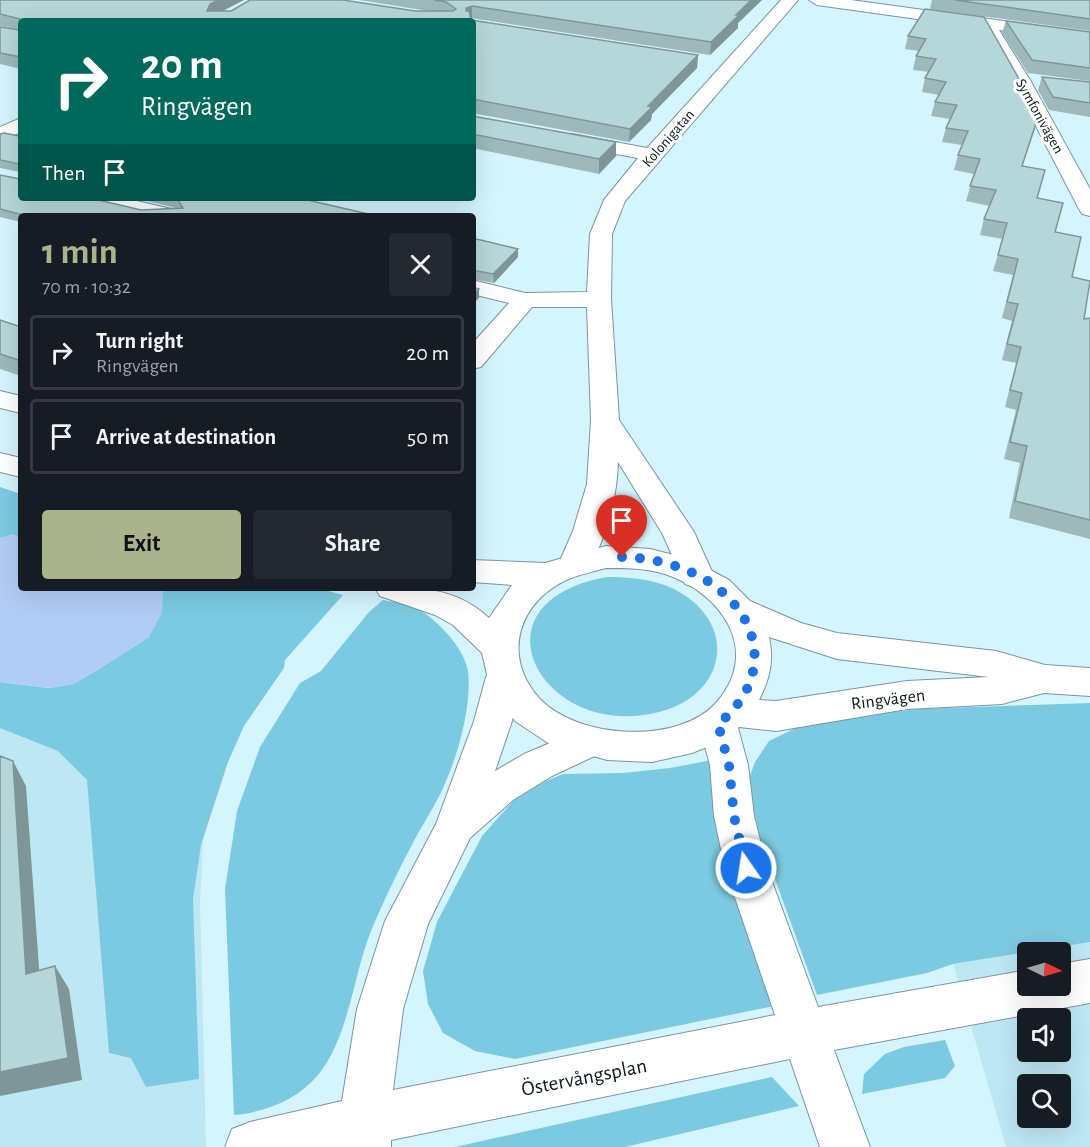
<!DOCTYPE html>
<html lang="en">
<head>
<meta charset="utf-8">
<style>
	body { margin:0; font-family:"Alegreya Sans",sans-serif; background:#242831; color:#f1f3f6; height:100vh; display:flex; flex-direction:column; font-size:22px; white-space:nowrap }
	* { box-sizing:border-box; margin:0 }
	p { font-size:20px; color:#9ea1a6 }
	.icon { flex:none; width:33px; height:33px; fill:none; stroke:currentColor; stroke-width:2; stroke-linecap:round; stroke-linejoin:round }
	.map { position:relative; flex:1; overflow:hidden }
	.sheet { position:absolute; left:18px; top:213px; width:458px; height:378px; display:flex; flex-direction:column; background:#171b24; border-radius:6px; box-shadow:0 6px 24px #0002 }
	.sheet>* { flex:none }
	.top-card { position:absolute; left:18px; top:18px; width:458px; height:183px; border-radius:6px; box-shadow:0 6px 24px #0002; background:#00695c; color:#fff; overflow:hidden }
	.needle { width:39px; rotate:95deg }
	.buttons { position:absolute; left:1017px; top:942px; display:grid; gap:12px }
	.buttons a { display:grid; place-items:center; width:54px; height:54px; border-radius:6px; background:#171b24; box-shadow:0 6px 24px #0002; font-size:30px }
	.pin { position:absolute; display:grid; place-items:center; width:51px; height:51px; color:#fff; margin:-62px -26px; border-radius:50% 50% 50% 0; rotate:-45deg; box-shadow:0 0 6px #0007 }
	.pin .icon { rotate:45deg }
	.me { position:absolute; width:66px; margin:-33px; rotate:347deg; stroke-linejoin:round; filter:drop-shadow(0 0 4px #0008) }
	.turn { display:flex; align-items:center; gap:21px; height:126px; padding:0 24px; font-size:27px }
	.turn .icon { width:78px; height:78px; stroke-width:2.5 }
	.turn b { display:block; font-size:42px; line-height:51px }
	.then { display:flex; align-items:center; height:57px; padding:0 24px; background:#0003; gap:12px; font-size:22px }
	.round { display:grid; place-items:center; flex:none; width:63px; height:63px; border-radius:6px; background:#242831 }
	.summary { display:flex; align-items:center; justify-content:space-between; height:102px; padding:0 24px }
	h1 { font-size:36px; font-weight:700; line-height:45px; color:#abb38d }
	.action { display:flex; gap:12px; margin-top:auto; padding:12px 24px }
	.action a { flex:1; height:69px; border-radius:6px; background:#abb38d; color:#111; font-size:24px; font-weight:700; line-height:69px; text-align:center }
	.action a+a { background:#242831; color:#f1f3f6 }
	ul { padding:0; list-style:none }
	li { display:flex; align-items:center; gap:18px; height:75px; margin:0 12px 9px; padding:0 12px; border:3px solid #363941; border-radius:6px }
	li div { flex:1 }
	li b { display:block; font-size:22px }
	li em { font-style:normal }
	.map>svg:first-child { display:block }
	.built { fill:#bee7f4; fill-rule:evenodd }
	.green { fill:#7ccae1 }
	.water { fill:#b2cdf5 }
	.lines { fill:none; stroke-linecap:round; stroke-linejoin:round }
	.street-casing { stroke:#7996a0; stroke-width:2 }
	.secondary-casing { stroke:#7996a0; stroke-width:2 }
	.street { fill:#fff; fill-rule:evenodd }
	.secondary { fill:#fff; fill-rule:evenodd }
	.wall { fill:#9db9bb }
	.shaded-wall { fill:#7f9698 }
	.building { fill:#b6d7d9; stroke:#7f9698; stroke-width:1.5 }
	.route { stroke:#1a73e8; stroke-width:10; stroke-dasharray:0 18 }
	.labels { text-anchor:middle; stroke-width:6; stroke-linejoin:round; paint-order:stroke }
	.far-street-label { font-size:15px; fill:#0d181c; stroke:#fff }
	.street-label { font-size:18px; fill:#0d181c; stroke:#fff }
	.near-street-label { font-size:21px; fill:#0d181c; stroke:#fff }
</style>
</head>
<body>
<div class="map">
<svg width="1090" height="1147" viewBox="0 0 1090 1147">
	<rect width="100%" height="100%" fill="#d4f4fe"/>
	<!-- built -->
	<g class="built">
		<path d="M0 720 205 804 200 902 206 1147H0Z"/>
		<path d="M1090 942V1147H1006L953 964ZM1028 952H1060V986H1028ZM1028 1018H1060V1052H1028ZM1028 1084H1060V1118H1028Z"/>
	</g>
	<!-- green -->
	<g class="green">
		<path d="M0 487 21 494V537L13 535 0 538Z"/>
		<path d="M607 577C630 577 653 579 674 589 739 622 728 695 659 712 542 742 465 602 607 577Z"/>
		<path d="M158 588H317L343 595 285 660 284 668 244 726 228 762 201 845 193 899 199 1079 146 1087 131 1058 109 1053 87 780 58 751 0 728V682L49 688 73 684 94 672 149 637 163 591Z"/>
		<path d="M383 600C393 602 405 603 414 607 435 617 464 647 468 671 472 703 459 752 446 781 438 801 426 819 416 837 400 867 384 900 371 931 353 976 349 1037 318 1075 297 1100 266 1112 234 1115L225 889 237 811 260 747 300 683 321 671 369 612Z"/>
		<path d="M1090 703V942L953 964 927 973 817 995 759 835 748 781 755 762 769 741 806 723 917 709Z"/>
		<path d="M712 760 713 801 722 851 779 1005 515 1059 475 1051 443 1033 428 1004 423 971 437 922 482 836 522 791 563 774 623 773 670 768Z"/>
		<path d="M945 1040 955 1066 945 1078 862 1094 864 1074 885 1054 904 1047Z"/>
		<path d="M772 1077 799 1106 625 1147H455Z"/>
	</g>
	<!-- water -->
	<path class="water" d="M13 534 21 537V588H158L163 591 162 613 149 637 94 672 73 684 49 688 0 682V538Z"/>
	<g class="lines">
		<!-- street casing -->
		<g class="street-casing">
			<g id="street">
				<path d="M781 0H798L625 201 612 234 611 299 619 420 694 532 714 576 709 584 697 588 685 584 662 533 618 462C617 499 606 539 587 571L575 574 563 571 559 563 573 531 587 484 591 420 587 307H532L481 367 472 369V344L509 303 472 294V280L525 293 587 292 590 234 604 200 638 158 572 146 565 144 562 140 565 136 572 134 647 148Z"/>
				<path d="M809 0H851L1090 33V43L999 30 1030 80 1090 189V216L1082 214 1079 209 1012 80 987 41 982 28 817 5Z"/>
				<path d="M21 118V132L0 141V127Z"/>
				<path d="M85 198H124L180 211 183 216H144L88 203Z"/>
				<path d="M0 391 21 396V413L0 408Z"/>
				<path d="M504 663 517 667 522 677 512 721 495 771 524 754 588 727 601 731 607 742 601 753 552 776 513 800 470 838 428 924 403 1009 393 1090 775 1015 725 868 714 816 710 765 699 724 705 713 718 709 731 713 737 724 748 765 754 816 767 868 818 1007 1028 970V986H1060V964L1090 959V1003L834 1050 870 1147H820L790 1059 391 1140V1147H225L232 1129 250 1122 342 1101 357 1009 385 921 436 824 474 721 486 677 491 667Z"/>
			</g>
		</g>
		<!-- secondary casing -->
		<g class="secondary-casing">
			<g id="secondary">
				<path d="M0 453 21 458V477L0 472Z"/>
				<path d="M606 546 650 549 690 559 729 580 750 601 801 623 837 633 996 651 1045 665 1090 668V696L1044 693 1002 704 907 709 776 731 739 727 719 742 692 753 652 762 607 760 548 743 515 721 489 683 482 653 453 625 435 615 380 596 375 588C420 588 454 586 489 618L512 585 472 582V560L545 563ZM606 568C625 568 646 568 665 574 722 593 762 651 716 703 678 745 578 739 540 699 500 656 519 599 571 578 582 574 595 571 606 568ZM769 637 837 659 989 677 907 681 776 701 759 700C770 678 774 661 769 637Z"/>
			</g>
		</g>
		<!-- street -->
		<use href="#street" class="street"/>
		<!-- secondary -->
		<use href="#secondary" class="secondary"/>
	</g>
	<!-- wall -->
	<g class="wall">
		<path d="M0 0H244L223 11H429L359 0H762L738 23V28L710 55 471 18V20L698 55 697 68 652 114 651 120 629 142 472 113V21H21V69L0 64V27L19 30 0 26Z"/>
		<path d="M932 0H1090V31L930 9Z"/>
		<path d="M925 9 1035 129 1022 166 1037 198 1055 232 1072 277 1084 319 1090 318V539L1009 518 1020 463 1004 459 1016 410 1005 407 1016 363 1002 360 1012 321 1002 318 1013 275 993 271 1003 239 980 235 984 219 990 206 966 201 974 174 954 170 958 155 962 145 942 142 946 128 950 119 931 116 935 102 939 95 922 92 925 78 929 72 913 70 916 56 919 51 905 49 908 36Z"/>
		<path d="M1006 21 1090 32V81L1028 73 1002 33Z"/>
		<path d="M1042 77 1090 82V117L1049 110 1038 90Z"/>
		<path d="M472 116 616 156 599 174 472 148Z"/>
		<path d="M0 134 19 136 21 198 141 210 177 208 134 198H299L377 216H21V222L0 217V175L20 179V172L0 168Z"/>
		<path d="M472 238 518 257 494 283 472 279Z"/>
		<path d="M0 320 21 327V376L0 369Z"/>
	</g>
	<!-- shaded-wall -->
	<g class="shaded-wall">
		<path d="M218 0H244L212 16 207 11 210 4Z"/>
		<path d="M751 0H762L738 23V28L710 55 711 42 736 15Z"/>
		<path d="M472 6V18L466 20V8Z"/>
		<path d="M698 55 697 68 652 114 651 120 629 142 630 129 648 106Z"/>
		<path d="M616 142V156L599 174V159Z"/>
		<path d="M518 249V257L494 283 493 274Z"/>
		<path d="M479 289V298L472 305V296Z"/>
		<path d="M13 761 26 786 41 996 26 974Z"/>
		<path d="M55 966 69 989 82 1080 0 1096V1072Z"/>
	</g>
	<!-- building -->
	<g class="building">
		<path d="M0 0H218L210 4 207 11H231L250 0H343L415 11H453L456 9 446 2 434 0H751L736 15H739L711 42 472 6 466 8V11H469L471 20 698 55 648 106 652 107 630 129 472 99V21H21V57L0 53V27L19 30 20 19 0 14Z"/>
		<path d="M955 0H1090V19Z"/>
		<path d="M925 9 984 17 1039 114 1022 166 1045 170 1037 198 1063 203 1055 232 1081 237 1072 277 1090 281 1084 319 1090 318V520L1015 501 1027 446 1010 442 1022 393 1010 390 1021 347 1007 344 1018 304 1007 302 1018 259 998 255 1007 223 984 219 996 190 970 186 980 159 958 155 968 131 946 128 957 105 935 102 946 82 925 78 936 59 916 56 926 39 908 36Z"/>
		<path d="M1006 21 1090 32V68L1032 60Z"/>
		<path d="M1042 77 1090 82V103L1053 97Z"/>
		<path d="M472 116 616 142 599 159 472 134Z"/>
		<path d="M4 133 19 136 21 135V198H90L141 210 183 208 178 200 168 198H299L377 216H27L0 209V175L20 179V164L0 160V134Z"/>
		<path d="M472 238 518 249 493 274 472 270Z"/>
		<path d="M472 287 479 289 472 296Z"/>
		<path d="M0 320 21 327V361L0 354Z"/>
		<path d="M0 756 13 761 26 974 55 966 68 1058 0 1072Z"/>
	</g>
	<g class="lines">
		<!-- route -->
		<path class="route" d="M622 557C652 558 683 565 709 582 765 619 771 682 718 724L729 765 734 816 746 868"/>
	</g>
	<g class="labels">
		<!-- far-street labels -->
		<g class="far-street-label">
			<text transform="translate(1040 116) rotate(61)" y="5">Symfonivägen</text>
			<text transform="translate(668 138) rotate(-49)" y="5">Kolonigatan</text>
		</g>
		<!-- street labels -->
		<g class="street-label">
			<text transform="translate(888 699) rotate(-7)" y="6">Ringvägen</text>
		</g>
		<!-- near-street labels -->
		<g class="near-street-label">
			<text transform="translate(584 1077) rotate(-11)" y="7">Östervångsplan</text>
		</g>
	</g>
</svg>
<div class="buttons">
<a><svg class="needle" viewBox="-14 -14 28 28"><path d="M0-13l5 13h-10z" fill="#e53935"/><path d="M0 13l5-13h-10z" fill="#9ea1a6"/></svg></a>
<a><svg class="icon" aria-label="sound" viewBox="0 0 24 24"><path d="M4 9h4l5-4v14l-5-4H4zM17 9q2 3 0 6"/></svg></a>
<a><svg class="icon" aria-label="search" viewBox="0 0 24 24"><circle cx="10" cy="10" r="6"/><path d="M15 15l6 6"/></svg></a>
</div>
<div class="pin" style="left:622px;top:557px;background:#d93025"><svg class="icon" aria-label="arrive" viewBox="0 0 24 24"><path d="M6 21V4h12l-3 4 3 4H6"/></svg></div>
<svg class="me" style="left:746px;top:868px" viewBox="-20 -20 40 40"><circle r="17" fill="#1a73e8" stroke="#fff" stroke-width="3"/><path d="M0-11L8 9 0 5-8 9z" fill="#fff"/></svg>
<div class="top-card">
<div class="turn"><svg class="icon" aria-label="right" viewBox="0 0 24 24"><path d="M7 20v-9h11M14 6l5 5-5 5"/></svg><div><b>20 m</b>Ringvägen</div></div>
<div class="then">Then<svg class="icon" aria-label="arrive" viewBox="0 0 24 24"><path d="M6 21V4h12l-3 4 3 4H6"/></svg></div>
</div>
<section class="sheet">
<div class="summary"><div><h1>1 min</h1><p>70 m · 10:32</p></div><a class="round"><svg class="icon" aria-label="close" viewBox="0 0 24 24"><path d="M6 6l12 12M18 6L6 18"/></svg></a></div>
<ul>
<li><svg class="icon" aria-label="right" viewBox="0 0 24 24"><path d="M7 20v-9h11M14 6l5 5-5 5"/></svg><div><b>Turn right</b><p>Ringvägen</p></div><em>20 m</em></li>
<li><svg class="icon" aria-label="arrive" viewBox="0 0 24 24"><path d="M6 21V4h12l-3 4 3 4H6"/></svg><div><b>Arrive at destination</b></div><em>50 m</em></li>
</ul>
<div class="action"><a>Exit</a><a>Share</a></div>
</section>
</div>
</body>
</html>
